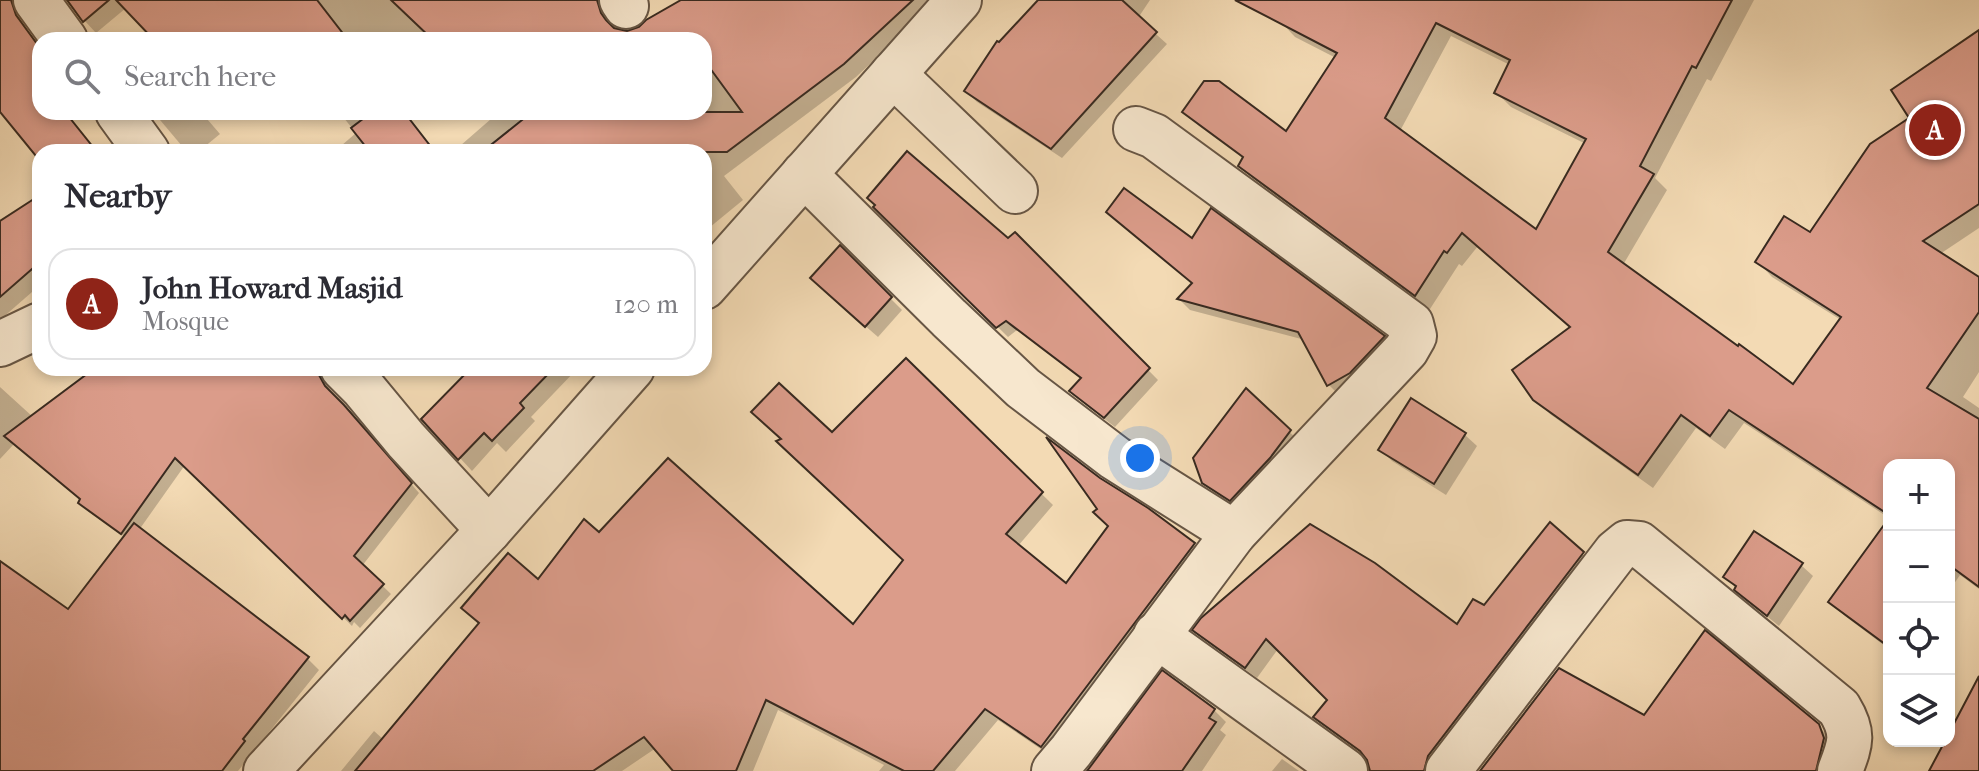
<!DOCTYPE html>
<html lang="en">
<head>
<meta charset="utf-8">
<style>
  :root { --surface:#fff; --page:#f2f2f3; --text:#2b2b33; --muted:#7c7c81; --line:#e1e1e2; --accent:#8f2418 }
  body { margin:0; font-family:"IM FELL French Canon",serif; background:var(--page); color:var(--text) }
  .controls { position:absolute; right:24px; bottom:24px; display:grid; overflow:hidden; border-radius:16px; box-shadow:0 4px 12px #0003 }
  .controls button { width:72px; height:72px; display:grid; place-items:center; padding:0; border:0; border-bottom:2px solid var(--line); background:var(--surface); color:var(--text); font:40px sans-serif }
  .you { position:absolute; left:1140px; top:458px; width:28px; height:28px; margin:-20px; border:6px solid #fff; border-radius:50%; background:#1a73e8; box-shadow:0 0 0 12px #1a73e833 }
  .badge { display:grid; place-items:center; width:52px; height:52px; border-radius:50%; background:var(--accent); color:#fff; font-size:26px; font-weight:700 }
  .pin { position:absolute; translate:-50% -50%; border:4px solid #fff; box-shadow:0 2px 8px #0006 }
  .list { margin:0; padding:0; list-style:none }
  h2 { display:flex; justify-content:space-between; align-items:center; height:104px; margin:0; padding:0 32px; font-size:34px }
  h2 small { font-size:26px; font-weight:400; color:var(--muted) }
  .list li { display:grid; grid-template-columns:52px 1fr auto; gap:24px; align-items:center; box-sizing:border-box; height:112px; margin:0 16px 16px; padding:0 16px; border:2px solid var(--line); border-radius:24px }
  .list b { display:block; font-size:30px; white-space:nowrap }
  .list p { margin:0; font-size:26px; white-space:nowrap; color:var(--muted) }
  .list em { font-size:26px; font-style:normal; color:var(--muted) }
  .icon { flex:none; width:44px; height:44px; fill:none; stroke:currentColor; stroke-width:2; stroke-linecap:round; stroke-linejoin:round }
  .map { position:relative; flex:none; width:1979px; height:771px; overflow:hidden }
  .search { position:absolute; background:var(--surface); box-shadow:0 4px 12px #0003; left:32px; top:32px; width:680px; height:88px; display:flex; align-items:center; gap:20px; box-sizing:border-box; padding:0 28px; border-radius:24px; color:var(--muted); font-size:30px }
  .panel { position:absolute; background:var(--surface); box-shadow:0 4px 12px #0003; left:32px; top:144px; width:680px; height:232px; border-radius:24px }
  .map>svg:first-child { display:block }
  .shadow { fill:#0003; fill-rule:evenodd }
  .building { fill:#db9c8a; stroke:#382a20; stroke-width:2; fill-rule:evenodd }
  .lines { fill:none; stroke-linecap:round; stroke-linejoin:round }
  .minor-casing { stroke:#675645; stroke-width:48 }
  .minor { stroke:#f7e7ce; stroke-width:44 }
</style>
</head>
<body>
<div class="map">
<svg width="1979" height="771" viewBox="0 0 1979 771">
  <rect width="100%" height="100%" fill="#f3dab4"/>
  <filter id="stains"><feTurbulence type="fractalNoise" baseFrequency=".0025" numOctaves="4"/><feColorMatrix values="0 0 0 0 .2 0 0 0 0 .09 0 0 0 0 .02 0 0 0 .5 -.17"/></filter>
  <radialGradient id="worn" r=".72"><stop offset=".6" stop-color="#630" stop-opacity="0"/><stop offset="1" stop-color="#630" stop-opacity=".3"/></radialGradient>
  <g class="shadow">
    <path d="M0,0H28L23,17L27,29L40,46V112H65L97,152H40V158L0,85Z"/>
    <path d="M69,0H608L609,16L615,31L629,33L640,29L685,0H938L856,77L724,176L743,200L704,232V152H453L499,112H704V40H157L126,8L96,33L84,20Z"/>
    <path d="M1040,0H1150L1138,18L1167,44L1062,158L977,102L966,91L999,45Z"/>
    <path d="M1293,0H1754L1711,81L1707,79L1655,178L1667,190L1623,265L1793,387L1841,320L1772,277L1758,262L1811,235L1912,119L1979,33V228L1940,254L1979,280V372L1963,397L1979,408V589L1960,575L1949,591V465H1889V518L1744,423L1725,449L1696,428L1653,488L1550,414L1535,399L1572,328L1478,246L1462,266L1459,264L1430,309L1255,180L1240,166L1244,159L1199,126L1185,111L1286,133L1336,58L1295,37L1281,22ZM1451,36L1510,65L1496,92L1511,107L1586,144L1537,232L1400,131Z"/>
    <path d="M156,112H201L220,134L198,152H187L155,114Z"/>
    <path d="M339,112H404L435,152H334L356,133Z"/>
    <path d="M40,197V285L0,320V223Z"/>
    <path d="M876,207L1009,241L1015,235L1158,380L1115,427L1081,401L1071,391L1082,379L1017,330L1008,337Z"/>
    <path d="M1193,240L1384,337L1394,348L1339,395L1328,384L1305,340L1190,310L1179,299L1193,284Z"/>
    <path d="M840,248L902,310L878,337L824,290Z"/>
    <path d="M906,361L1053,505L1018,546L1066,585L1110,526L1100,509L1099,480L1147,510L1194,545L1206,557L1054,758L998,720L955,771H879L884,765L778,710L753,771H676L656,748L622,771H341L374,731L384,740L539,582L600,535L853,627L905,560L832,435Z"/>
    <path d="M99,368H329L327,372V384L333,396L353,416L419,493L362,566L391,594L360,628L354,622L352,626L185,465L139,530L308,659L319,670L238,771H0V564L69,612L125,537L89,512L80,503L82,500L14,444L0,459V387L33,417Z"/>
    <path d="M465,368H578L531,417L535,421L506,452L497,443L472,471L424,419L469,373Z"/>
    <path d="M1247,391L1301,443L1243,511L1216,495L1204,482Z"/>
    <path d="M1412,400L1465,435L1477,446L1446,495L1392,461L1381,450Z"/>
    <path d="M1889,521V649L1845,616L1830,602Z"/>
    <path d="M1550,525L1594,565L1438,771H1372L1368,758L1327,728L1316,717L1330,700L1278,649L1257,678L1206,641L1195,630L1457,626L1484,608Z"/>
    <path d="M1801,565L1813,576L1779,626L1748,601L1725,577Z"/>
    <path d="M1214,710L1226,722L1220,730L1226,735L1202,771H1089Z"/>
    <path d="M1644,718L1818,726L1830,738L1828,771H1482Z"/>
    <path d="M1282,759L1299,771H1272Z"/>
  </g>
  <g class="building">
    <path d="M0,0H11L16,15L40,48V112H65L97,152H40V161L0,112Z"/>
    <path d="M67,0H109L83,22Z"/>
    <path d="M116,0H317L348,40H154Z"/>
    <path d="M391,0H597L601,13L606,20L614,28L627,31L639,27L646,20L681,0H913L844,64L727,152H482L532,112H742L704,60V40H433Z"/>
    <path d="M1038,0H1122L1157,32L1051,149L964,91L997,41L999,42Z"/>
    <path d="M1235,0H1732L1696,68L1692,66L1640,166L1654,174L1608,252L1738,346L1739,344L1793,384L1841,317L1755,262L1784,216L1810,232L1870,144L1909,118L1891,90L1979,30V204L1923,241L1979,277V312L1927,388L1979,419V587L1949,565V465H1889V515L1729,410L1710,436L1681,415L1638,475L1533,400L1512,370L1570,327L1462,233L1447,253L1444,251L1415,296L1238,166L1243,157L1182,112L1204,81H1219L1286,131L1337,53ZM1436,23L1510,60L1494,93L1586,139L1536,229L1385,118Z"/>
    <path d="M372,112H404L435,152H370L351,128Z"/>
    <path d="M907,151L1008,238L1015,232L1150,368L1104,418L1069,391L1081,378L1006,321L996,328L873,207L875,205L867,198Z"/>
    <path d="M1124,188L1192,238L1211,208L1385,336L1350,373L1327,386L1298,332L1177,299L1192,283L1106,212Z"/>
    <path d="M40,195V262L0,297V221Z"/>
    <path d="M840,245L892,297L865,327L810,278Z"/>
    <path d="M906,358L1043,492L1006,534L1066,583L1108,526L1093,512L1097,509L1046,437L1100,478L1148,508L1195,543L1041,747L985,709L933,771H904L766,700L736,771H673L644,737L593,771H355L479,623L461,608L508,553L538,579L584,519L599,532L668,458L853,624L903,560L776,441L781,439L751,412L779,383L832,432Z"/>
    <path d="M95,368H319V375L325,386L344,405L412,483L354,556L384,584L350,621L345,615L342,619L175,458L121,534L78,503L80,499L4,436Z"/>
    <path d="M471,368H554L520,403L524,408L492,441L484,433L458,460L421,419Z"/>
    <path d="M1246,388L1291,430L1270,458L1230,501L1202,483L1193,458Z"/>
    <path d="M1411,398L1466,433L1434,484L1378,450Z"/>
    <path d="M1889,518V647L1828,602Z"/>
    <path d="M1550,522L1584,552L1428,756L1424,771H1370L1367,760L1360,751L1313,717L1327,700L1266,639L1245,668L1192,630L1201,618L1310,524L1375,563L1457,624L1473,599L1484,605Z"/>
    <path d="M134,523L309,657L243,739L245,741L222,771H0V561L68,609Z"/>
    <path d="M1754,531L1803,563L1767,616L1734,590L1736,586L1723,577Z"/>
    <path d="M1705,630L1819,724L1824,738L1816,771H1480L1559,668L1644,715Z"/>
    <path d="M1162,670L1215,709L1209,718L1216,722L1182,771H1087Z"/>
    <path d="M1979,676V771H1929L1945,741H1949V733Z"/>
  </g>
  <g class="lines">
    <g class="minor-casing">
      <g id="minor">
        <path d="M36,0L65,40"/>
        <path d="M622,0L626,6"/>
        <path d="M893,74L1015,191"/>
        <path d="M118,112L147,152"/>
        <path d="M804,174L949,318L1023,388L1115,458L1234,533"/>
        <path d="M704,287L959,0"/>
        <path d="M0,344L40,325"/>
        <path d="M343,368L363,388L406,440L489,530"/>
        <path d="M1156,635L1345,771"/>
        <path d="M266,771L489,530L632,368"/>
        <path d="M1054,771L1071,751L1234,533L1406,350L1414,336L1411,324L1154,136L1136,129"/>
        <path d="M1448,771L1616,552L1627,543L1639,544L1839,708C1855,734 1850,744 1840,771"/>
      </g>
    </g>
    <use href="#minor" class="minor"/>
  </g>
  <rect width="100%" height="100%" filter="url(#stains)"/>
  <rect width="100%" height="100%" fill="url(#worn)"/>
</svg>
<div class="controls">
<button>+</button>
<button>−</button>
<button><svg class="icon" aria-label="locate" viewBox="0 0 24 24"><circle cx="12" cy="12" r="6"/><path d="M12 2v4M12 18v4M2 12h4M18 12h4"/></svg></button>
<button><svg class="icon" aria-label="layers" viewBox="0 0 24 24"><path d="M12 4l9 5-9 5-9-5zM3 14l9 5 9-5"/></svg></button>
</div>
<div class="you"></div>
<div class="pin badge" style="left:1935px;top:130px">A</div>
<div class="search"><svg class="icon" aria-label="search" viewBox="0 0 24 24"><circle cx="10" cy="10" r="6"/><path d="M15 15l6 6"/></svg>Search here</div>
<section class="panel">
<h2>Nearby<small></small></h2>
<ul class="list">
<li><span class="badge">A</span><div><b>John Howard Masjid</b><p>Mosque</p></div><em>120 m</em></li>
</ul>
</section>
</div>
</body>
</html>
